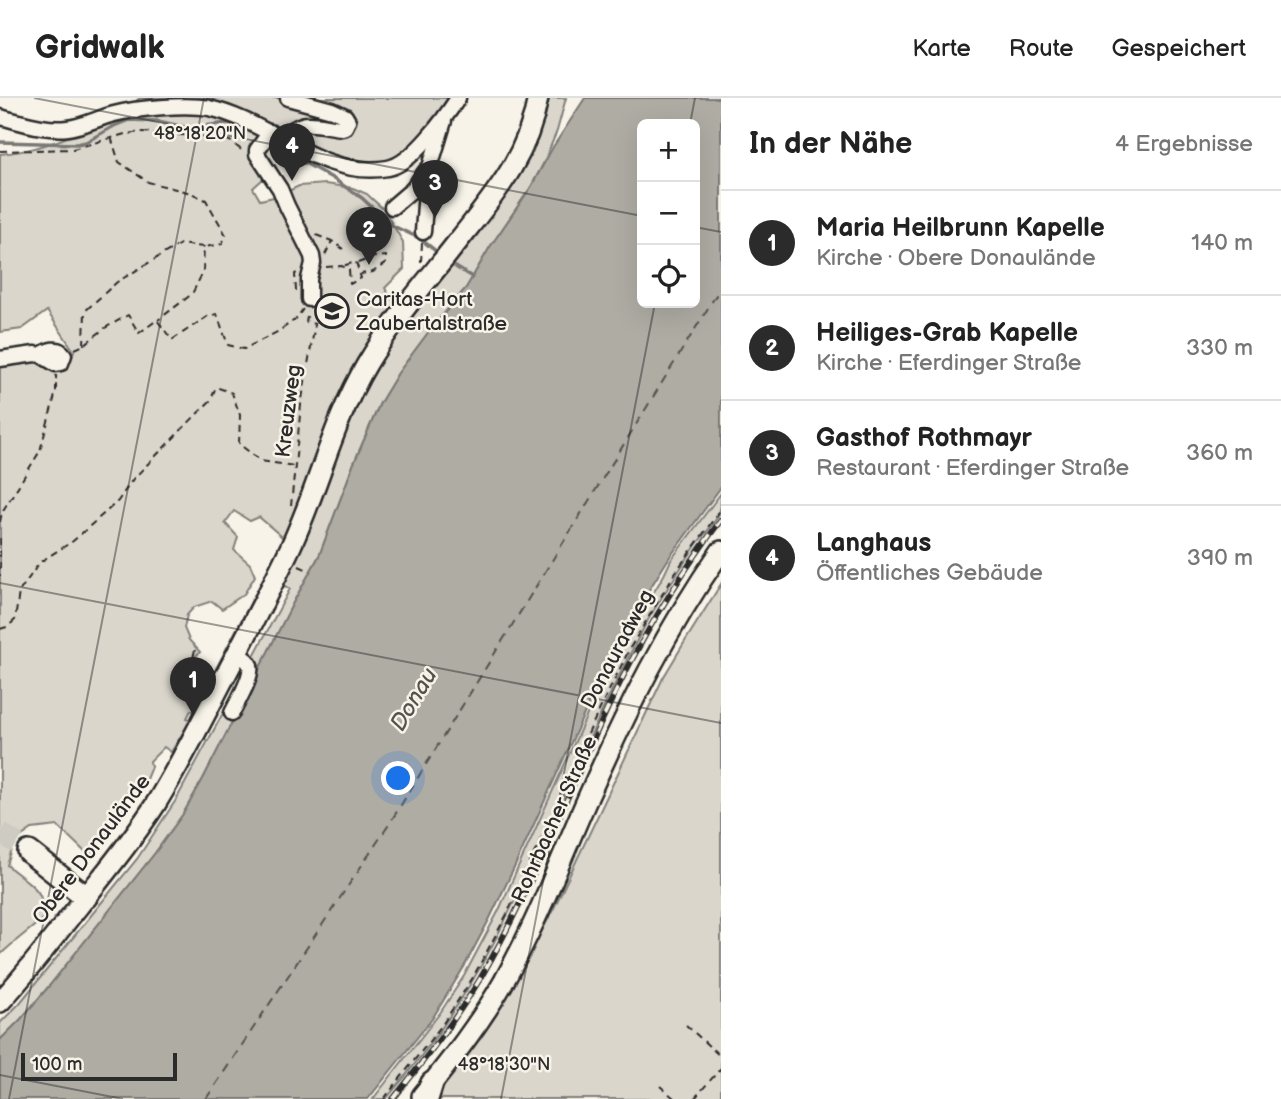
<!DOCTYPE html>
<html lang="de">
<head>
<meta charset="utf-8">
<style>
  :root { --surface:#fff; --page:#f6f6f6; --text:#222; --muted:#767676; --line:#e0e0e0; --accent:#2b2b2b }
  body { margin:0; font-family:"Balsamiq Sans",sans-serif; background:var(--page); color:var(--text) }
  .controls { position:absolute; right:21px; top:21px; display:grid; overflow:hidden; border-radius:10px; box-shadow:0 7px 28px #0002 }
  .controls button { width:63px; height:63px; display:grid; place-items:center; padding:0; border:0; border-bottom:2px solid var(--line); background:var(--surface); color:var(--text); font:35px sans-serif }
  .scale { position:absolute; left:21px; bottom:18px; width:156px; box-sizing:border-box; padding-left:7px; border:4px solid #2b2b2b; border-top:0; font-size:19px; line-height:24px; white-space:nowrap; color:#2b2b2b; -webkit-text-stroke:5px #f7f3e8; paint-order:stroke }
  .you { position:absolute; left:399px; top:681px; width:24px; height:24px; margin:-18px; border:5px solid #fff; border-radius:50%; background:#1a73e8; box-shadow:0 0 0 10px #1a73e833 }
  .badge { display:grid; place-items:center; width:46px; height:46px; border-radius:50%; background:var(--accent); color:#fff; font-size:23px; font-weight:700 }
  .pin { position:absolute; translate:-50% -58px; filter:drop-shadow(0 2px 4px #0008) }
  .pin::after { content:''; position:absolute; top:37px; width:24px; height:21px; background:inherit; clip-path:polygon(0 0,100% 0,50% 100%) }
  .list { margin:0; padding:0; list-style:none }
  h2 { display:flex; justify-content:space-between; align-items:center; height:91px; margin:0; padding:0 28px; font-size:30px }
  h2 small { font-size:23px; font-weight:400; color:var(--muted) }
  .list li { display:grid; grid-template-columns:46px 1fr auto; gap:21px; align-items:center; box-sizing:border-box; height:105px; padding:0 28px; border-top:2px solid var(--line) }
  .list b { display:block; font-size:26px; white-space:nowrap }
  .list p { margin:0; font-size:23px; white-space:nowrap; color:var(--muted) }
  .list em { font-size:23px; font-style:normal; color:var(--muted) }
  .icon { flex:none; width:38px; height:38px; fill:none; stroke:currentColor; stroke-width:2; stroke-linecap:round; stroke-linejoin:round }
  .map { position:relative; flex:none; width:721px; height:1001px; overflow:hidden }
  header { display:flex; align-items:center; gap:42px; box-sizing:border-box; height:98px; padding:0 35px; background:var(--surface); border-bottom:2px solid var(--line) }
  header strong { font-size:33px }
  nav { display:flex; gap:38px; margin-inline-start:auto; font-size:24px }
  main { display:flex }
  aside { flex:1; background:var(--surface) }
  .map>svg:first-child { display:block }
  .green { fill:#dad6cc; stroke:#82807c; stroke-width:2 }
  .water { fill:#afaca4; stroke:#7a7874; stroke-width:2; fill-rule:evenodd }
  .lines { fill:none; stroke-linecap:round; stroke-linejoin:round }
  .stream { stroke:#7a7874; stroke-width:3.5 }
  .ferry { stroke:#53524f; stroke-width:2; stroke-dasharray:9 7; stroke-linecap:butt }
  .highway-tunnel { stroke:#cecbc2; stroke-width:21; stroke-dasharray:21 10; stroke-linecap:butt }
  .minor-casing { stroke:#2b2b2b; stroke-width:19 }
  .major-casing { stroke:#2b2b2b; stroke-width:24 }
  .highway-casing { stroke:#2b2b2b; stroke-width:26 }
  .path { stroke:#2b2b2b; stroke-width:2; stroke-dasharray:7 5; stroke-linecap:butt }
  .minor { stroke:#f7f3e8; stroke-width:14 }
  .major { stroke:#f7f3e8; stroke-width:19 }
  .highway { stroke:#f7f3e8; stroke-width:21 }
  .rail-casing { stroke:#2b2b2b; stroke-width:6 }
  .rail { stroke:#f7f3e8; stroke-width:3.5; stroke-dasharray:10; stroke-linecap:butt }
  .ticks { fill:none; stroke:#2b2b2b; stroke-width:2; stroke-opacity:0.45 }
  .labels { text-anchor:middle; stroke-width:5; stroke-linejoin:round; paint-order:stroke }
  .poi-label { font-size:21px; fill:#2b2b2b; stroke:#f7f3e8; text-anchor:start }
  .street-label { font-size:21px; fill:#2b2b2b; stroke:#f7f3e8 }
  .water-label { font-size:23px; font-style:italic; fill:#53524f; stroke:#f7f3e8 }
  .ticks-label { font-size:18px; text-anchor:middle; fill:#2b2b2b; stroke:#f7f3e8; stroke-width:5; stroke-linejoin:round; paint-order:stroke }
</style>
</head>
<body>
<header>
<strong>Gridwalk</strong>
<nav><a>Karte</a><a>Route</a><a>Gespeichert</a></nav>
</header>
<main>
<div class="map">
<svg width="721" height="1001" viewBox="0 0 721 1001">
  <rect width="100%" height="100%" fill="#f7f3e8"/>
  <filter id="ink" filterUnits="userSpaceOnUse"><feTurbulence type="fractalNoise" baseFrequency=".0143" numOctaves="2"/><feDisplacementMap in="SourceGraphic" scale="14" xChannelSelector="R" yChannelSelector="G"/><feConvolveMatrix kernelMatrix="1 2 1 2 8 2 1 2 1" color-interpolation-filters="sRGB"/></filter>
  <g filter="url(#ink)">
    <g class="green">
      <path d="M140,0H453C442,15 430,28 418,41C413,46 408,53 403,57C365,82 307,47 271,31L254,46L251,60L264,80L253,90L260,102L278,98L299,88L325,86L353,90L367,96L384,112L403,144L404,171L385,190L395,208L288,444L259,419L250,423L234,413L225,425L238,439L234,452L250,466L255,478L244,496L222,511L212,503L194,509L187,517L184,530L189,542L200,554C189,565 188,564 184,581L200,587L210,582L254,498L257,506L198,615L191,612L187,620L191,622L171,654L164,649L150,663L151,669L140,696L129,688L124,710L95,755H86L58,728L32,731L15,743L7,767C15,775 37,788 40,798C41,799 41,801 41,803C43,810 46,811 45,819C30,832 14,843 0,857V266L36,262L55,274L65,272L74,253L47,213L22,231L0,234V56C30,54 58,43 86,32C102,27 117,20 134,19L132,6Z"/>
      <path d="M545,0H566L557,33L544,64L531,89L490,149L466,190L430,232L398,275L380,305L354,365L319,458L294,503L203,681L183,716L155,755L50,887L21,921L0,942V925L19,906L137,761L176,702L290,491L281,486L355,303L388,245L480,132L512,83Z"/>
      <path d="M721,395C721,402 721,410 719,416C714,427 704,436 697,446C680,471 663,496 648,522C590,628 548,742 492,848C463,903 427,954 386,1001H373L440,915L464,878L499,812L599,590L620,550L664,477L671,462Z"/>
      <path d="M721,486V1001H430L524,866L554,810L663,580L684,545Z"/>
    </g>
    <path class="water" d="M585,0H721V389L669,460L635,514L604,572L515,768L490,820L464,869L432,921L368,1001H0V942L21,921L50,887L155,755L183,716L203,681L294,503L319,458L354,365L380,305L398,275L430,232L466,190L490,149L531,89L553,49ZM642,26H695V205H642Z"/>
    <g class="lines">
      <g class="stream">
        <path d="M0,44L77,46L86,44L114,28L129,22L158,23L189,30L227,25L242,29"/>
        <path d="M267,44L332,80L362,100L391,127L419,140L441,157"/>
        <path d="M449,165L472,179"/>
      </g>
      <path class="ferry" d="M206,1001L388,728L721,189"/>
      <path class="highway-tunnel" d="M0,734L29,754"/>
      <g class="minor-casing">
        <g id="minor">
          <path d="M0,19C21,24 46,33 68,30C84,28 98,20 114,16C136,10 186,6 209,10C270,23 322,82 388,70C412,66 445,20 458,0"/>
          <path d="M270,34L257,52V56L280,91L287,108L312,158L313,165L309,181V201"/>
          <path d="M284,41C301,17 318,28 342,30L345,29L348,23L345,18L332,12L288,0"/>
          <path d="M392,109L413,91L426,73"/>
          <path d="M423,134L427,79L444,23"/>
          <path d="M0,261L35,256L41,257L56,266L61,265L64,257C58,248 48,252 41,257"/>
          <path d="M232,615C237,604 253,579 250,567C248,562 241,558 237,556"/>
        </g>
      </g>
      <g class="major-casing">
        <g id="major">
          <path d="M0,904C28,874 52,841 78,809C104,776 132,743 155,707C179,668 200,627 221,586C245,540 269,495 291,448C319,388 333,323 367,266C393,222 427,183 459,142C495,96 527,60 538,0"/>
          <path d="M422,998C451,962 480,925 503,885C537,825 561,760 589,697C628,610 666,532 721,453"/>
        </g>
      </g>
      <g class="highway-casing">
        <g id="highway">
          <path d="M29,754L86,799"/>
          <path d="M427,1001L432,985"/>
        </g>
      </g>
      <g class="path">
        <path d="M111,39L119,64L148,84L191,95L206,102L226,137L222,146L205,149"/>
        <path d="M0,53L73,51L125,36L141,34L220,40L230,43L244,54"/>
        <path d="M316,137L332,143L343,151"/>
        <path d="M325,157L332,143"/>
        <path d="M421,164L422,145"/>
        <path d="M358,165L374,159L386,158V165L373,174L361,176"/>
        <path d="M326,169L342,168L349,172L350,186L361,180L356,164L342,168"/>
        <path d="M296,193L295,176L297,175"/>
        <path d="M84,247L85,213L117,184L180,146L204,149L203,174L192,196L158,222"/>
        <path d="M75,251L84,247L105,230L128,217L139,235L157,222L172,242L208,218L217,216L228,247L244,251L279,233L296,221L303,211"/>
        <path d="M291,408L301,307L315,226L306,224L308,213"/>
        <path d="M0,424L2,414L40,353L56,294V277"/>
        <path d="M0,440V478"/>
        <path d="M299,468L308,472"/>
        <path d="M0,531L7,529L15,522L19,494L40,464L73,443L118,403L133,381L210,303L216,289L232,295L240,317L239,346L261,363L295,368"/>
        <path d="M195,552C191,568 187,582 197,597"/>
        <path d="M686,927L721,959"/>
        <path d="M660,988L675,1001"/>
        <path d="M384,1001L442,927L472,881L506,818L593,625L630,550L675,475L721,411"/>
        <path d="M694,1001L721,970"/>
      </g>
      <use href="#minor" class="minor"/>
      <use href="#major" class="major"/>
      <use href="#highway" class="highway"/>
      <g class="rail-casing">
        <path id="rail" d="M393,1001C424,963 454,924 480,881C536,785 573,678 623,579C651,524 684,471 721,422"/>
      </g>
      <use href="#rail" class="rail"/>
    </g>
  </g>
  <path class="ticks" d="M34,0L642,118M690,26L695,0M695,129L721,134M0,485L721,625M0,977L123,1001M9,1001L204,0M501,1001L655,205"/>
  <defs>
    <g id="school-ring" transform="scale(1.75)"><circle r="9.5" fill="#f7f3e8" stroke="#2b2b2b" stroke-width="1.5"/><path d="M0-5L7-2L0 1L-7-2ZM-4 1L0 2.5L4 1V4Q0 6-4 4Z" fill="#2b2b2b"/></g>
  </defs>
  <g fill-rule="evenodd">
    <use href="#school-ring" x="332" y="213"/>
  </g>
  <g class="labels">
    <g class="poi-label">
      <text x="356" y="208">Caritas-Hort<tspan x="356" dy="24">Zaubertalstraße</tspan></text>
    </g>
    <g class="street-label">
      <text transform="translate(288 313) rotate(-83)" y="7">Kreuzweg</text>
      <text transform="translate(617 551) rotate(-62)" y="7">Donauradweg</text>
      <text transform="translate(554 721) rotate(-66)" y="7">Rohrbacher Straße</text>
      <text transform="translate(91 751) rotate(-53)" y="7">Obere Donaulände</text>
    </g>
    <g class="water-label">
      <text transform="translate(413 601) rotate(-59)" y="8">Donau</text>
    </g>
  </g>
  <g class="ticks-label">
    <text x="200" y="41">48°18'20"N</text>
    <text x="504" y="972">48°18'30"N</text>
  </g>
</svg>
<div class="controls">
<button>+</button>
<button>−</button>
<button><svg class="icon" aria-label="locate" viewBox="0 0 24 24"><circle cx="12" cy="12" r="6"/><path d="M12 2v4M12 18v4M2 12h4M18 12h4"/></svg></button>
</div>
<div class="scale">100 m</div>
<div class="you"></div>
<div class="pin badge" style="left:193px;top:617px">1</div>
<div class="pin badge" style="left:369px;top:167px">2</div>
<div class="pin badge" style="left:435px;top:120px">3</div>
<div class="pin badge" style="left:292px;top:83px">4</div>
</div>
<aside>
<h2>In der Nähe<small>4 Ergebnisse</small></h2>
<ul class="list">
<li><span class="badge">1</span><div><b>Maria Heilbrunn Kapelle</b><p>Kirche · Obere Donaulände</p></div><em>140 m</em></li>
<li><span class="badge">2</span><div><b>Heiliges-Grab Kapelle</b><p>Kirche · Eferdinger Straße</p></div><em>330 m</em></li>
<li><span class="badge">3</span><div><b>Gasthof Rothmayr</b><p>Restaurant · Eferdinger Straße</p></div><em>360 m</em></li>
<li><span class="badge">4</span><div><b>Langhaus</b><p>Öffentliches Gebäude</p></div><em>390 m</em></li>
</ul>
</aside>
</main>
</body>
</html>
